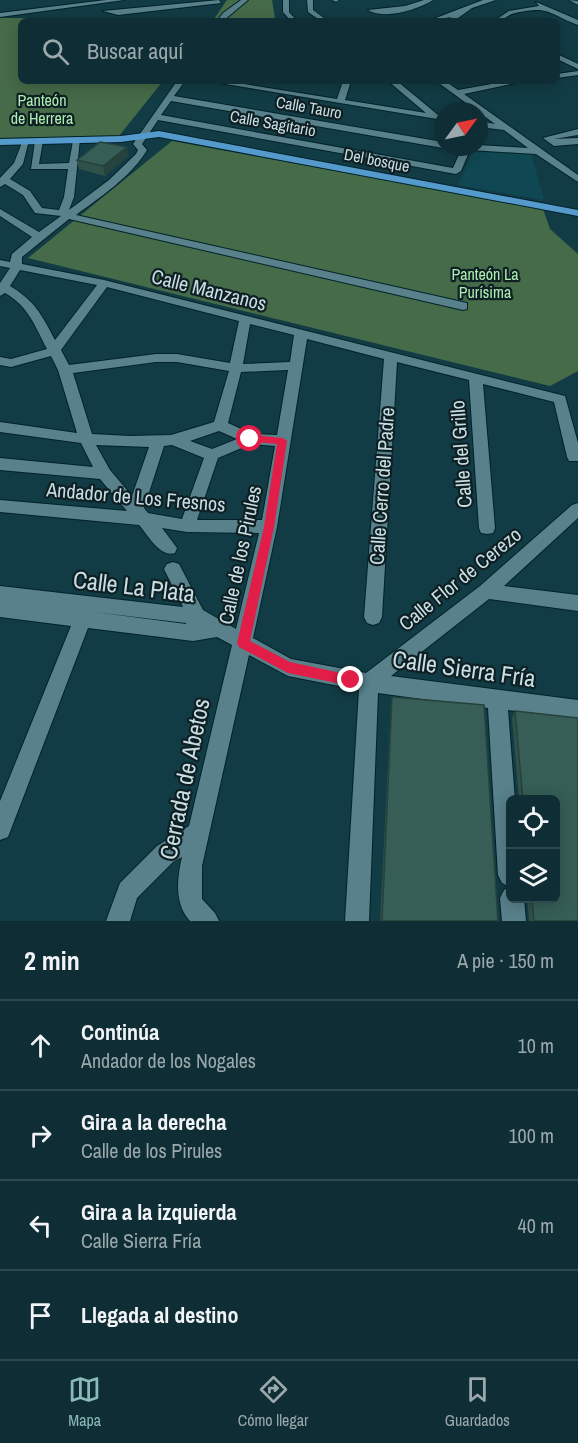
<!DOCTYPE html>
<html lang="es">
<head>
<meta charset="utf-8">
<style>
  :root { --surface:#0e2d34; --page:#17353c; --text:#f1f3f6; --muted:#9ba8ac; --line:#2e494f; --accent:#8bbbb9 }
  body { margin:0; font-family:"Archivo Narrow",sans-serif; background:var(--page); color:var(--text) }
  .controls { position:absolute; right:18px; bottom:18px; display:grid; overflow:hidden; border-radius:9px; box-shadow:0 3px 15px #0003 }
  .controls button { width:54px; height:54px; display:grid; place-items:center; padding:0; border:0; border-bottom:2px solid var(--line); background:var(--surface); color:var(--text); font:30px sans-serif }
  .compass { position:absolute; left:434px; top:102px; width:54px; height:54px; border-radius:50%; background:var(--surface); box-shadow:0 3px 15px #0003; rotate:57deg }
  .stop { position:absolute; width:18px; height:18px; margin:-14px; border:4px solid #e11d48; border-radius:50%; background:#fff }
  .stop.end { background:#e11d48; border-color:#fff; box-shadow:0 2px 6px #0008 }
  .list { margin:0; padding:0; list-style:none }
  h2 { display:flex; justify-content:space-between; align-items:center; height:78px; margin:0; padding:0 24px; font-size:26px }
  h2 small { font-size:20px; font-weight:400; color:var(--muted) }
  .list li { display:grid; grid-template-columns:39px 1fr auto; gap:18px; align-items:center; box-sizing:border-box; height:90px; padding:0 24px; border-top:2px solid var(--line) }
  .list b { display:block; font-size:22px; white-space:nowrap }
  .list p { margin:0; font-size:20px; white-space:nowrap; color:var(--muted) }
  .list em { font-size:20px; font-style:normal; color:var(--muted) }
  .icon { flex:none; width:33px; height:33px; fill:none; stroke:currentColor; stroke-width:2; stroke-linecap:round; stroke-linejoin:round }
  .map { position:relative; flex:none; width:578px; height:921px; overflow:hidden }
  .search { position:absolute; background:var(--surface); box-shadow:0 3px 15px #0003; left:18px; right:18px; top:18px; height:66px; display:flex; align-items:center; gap:15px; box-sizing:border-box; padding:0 21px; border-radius:9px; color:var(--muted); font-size:22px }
  .sheet { height:438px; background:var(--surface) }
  nav { display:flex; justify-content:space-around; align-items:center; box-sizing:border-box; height:84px; border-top:2px solid var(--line); background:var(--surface); font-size:16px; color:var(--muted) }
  nav a { display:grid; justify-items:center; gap:3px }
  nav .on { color:var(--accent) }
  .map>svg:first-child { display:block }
  .built { fill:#0f4752 }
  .green { fill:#466b49 }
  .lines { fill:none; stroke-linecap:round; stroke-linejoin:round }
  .minor-casing { stroke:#022228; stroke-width:2 }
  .major-casing { stroke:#022228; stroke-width:2 }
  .minor { fill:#58818b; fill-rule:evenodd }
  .major { fill:#549acd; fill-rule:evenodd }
  .wall { fill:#2e514a }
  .shaded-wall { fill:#26423c }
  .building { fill:#365e56; stroke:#26423c; stroke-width:1.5 }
  .route { fill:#e11d48 }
  .labels { text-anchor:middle; stroke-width:4.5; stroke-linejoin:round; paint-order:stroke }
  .far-park-label { font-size:16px; fill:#adedb1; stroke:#0f2024 }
  .far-street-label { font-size:16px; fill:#c9dee3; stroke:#0f2024 }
  .street-label { font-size:20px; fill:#c9dee3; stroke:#0f2024 }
  .near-street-label { font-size:24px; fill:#c9dee3; stroke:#0f2024 }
</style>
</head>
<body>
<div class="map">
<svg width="578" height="921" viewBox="0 0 578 921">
  <rect width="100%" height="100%" fill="#123c45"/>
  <path class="built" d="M473,151L531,153L544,200L458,185Z"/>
  <g class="green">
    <path d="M227,0H272L275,19L278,21H21V81H163L119,136L0,138V18L214,19Z"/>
    <path d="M172,141L543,209L550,229L578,254V371L550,386L28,258Z"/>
  </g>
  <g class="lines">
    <g class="minor-casing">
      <g id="minor">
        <path d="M106,0H124L0,17V13Z"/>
        <path d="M219,0L221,3L118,15L103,11Z"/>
        <path d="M241,0H248L223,21H217L223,13Z"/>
        <path d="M283,0H289V12L297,21H291L283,12Z"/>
        <path d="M307,0H313V10L328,21H321L308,12Z"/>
        <path d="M332,0H339L336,2Z"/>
        <path d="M424,0H433C417,10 385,20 368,10L405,6Z"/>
        <path d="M483,0H496L472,8L454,21H447L451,17L428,21Z"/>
        <path d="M569,0L578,1V5Z"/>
        <path d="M536,2L578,20V25C549,14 549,5 515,13C507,15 503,21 494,21L509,11L539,6Z"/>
        <path d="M557,54L578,64V69L557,59Z"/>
        <path d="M578,71V75L557,78V74Z"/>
        <path d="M177,81H185L174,96L443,142V147H446L443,148L171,101L161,115L453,168L461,150L452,147L479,145L528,148L504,130L479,127V121L495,124L436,81H445L458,90L509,81H525L464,94L578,175V182L536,154L470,150L461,171L456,174L158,120L142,144L147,150C131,177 100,197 76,215L467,303V309L463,310L69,219L22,257V264L104,280L565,396L578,443V461H569L567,457L554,402L483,384L495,528L493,533L487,534L481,533L479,528L469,380L397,362L382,617L379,623L373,625L367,623L364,617L384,359L307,339L277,527L253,638L291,659L366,673L480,586L572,505L578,503V518L504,586L578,595V611L489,599L391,676L578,700V720L508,710L515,800H510V887L502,883L498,875L488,708L378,693L369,921H345L359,690L288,676L249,655L202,866V899L215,913L219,921H190C174,904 177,878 182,857L173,862L137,898L130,921H106L120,883L157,846L189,826L232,645L217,637L193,641L88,628L8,837L0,840V801L71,626L0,617V586L183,607L164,569L167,564L173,562L179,564L203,610L236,629L259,533L187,532L162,528L177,548L175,553C160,558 148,535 139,525L0,512V500L127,511L100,479L0,470V458L93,467L81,443L0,432V422L77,433L58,370L51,356L11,367L0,365V357L11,359L47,349C35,326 28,306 5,293L0,296V283L10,268L0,266V260L10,262L12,254L32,237L0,216V209L39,232L61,216L35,213L23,195L5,184L0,187V178L14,163L23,140H29L23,164L10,179L30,191L42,208L59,210L64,197L68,169H31L35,141L39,138L43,141L39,164L69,163L73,141L80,139L74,197L69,210L109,180L136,154L138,150L133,144ZM20,270L97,285L55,340C42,315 35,301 10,286ZM107,287L239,321L230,363L177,354H156L69,365L61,350ZM250,324L294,335L290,362L243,364ZM156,362H177L229,371L214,422L171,435L130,436L92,434L73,373ZM288,370L277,435L252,434L228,423L241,372ZM219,431L237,439L212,449L190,441ZM251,444L275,446L262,520H197L218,458ZM96,445L149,447L132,496L110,470ZM172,445L204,458L182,519L148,513L144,508L164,446ZM94,612L186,623V624Z"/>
        <path d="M207,81H225L337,99L343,81H351L345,100L426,113L388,81H397L438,115L443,116V120Z"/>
        <path d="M578,129V135L554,139L578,138V144L554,146L543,138Z"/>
        <path d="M510,887V898H524L526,921H502L500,898L504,890Z"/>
      </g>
    </g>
    <g class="major-casing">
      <path id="major" d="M159,131L578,210V216L159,137L121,142L0,145V139L121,136Z"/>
    </g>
    <use href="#minor" class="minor"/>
    <use href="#major" class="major"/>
  </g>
  <g class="wall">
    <path d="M128,156L105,176L79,169L77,160Z"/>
    <path d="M392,697L498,921H380L391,703Z"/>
    <path d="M515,711L578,718V921H529L527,898H555V800H519L512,718Z"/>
  </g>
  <path class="shaded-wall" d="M127,147L128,156L105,176L103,166Z"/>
  <g class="building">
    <path d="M100,142L127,147L103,166L77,160Z"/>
    <path d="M392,697L484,705L498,921H382Z"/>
    <path d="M515,711L578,718V921H534L532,898H555V800H523Z"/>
  </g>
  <path class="route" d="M250,435L283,438L287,441L274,527L250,641L290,662L355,676L357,680L355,684L351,686L288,673L239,647L237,643L264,527L277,444L246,441V436Z"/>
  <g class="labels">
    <g class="far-park-label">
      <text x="42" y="106">Panteón<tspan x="42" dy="18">de Herrera</tspan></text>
      <text x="485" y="280">Panteón La<tspan x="485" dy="18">Purísima</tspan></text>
    </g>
    <g class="far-street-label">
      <text transform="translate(309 107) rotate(10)" y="6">Calle Tauro</text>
      <text transform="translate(273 123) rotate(10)" y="6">Calle Sagitario</text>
      <text transform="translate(377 160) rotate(11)" y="6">Del bosque</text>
    </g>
    <g class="street-label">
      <text transform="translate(209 290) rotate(14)" y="7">Calle Manzanos</text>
      <text transform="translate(461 454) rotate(-94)" y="7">Calle del Grillo</text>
      <text transform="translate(382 486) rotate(-86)" y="7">Calle Cerro del Padre</text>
      <text transform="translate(136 497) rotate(5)" y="7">Andador de Los Fresnos</text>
      <text transform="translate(240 555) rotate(-78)" y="7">Calle de los Pirules</text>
      <text transform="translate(460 579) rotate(-39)" y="7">Calle Flor de Cerezo</text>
    </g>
    <g class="near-street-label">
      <text transform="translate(134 587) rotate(7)" y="8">Calle La Plata</text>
      <text transform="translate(464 669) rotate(8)" y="8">Calle Sierra Fría</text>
      <text transform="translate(185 779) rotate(-78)" y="8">Cerrada de Abetos</text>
    </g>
  </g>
</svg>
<div class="controls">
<button><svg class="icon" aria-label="locate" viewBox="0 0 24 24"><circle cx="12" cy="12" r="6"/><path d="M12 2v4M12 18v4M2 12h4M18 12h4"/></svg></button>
<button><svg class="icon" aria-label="layers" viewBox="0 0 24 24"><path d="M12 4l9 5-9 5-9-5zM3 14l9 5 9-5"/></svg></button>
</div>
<svg class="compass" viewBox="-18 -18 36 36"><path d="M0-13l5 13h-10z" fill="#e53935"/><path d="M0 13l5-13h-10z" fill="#9ba8ac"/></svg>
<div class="stop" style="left:250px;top:439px"></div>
<div class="stop end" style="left:351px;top:680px"></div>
<div class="search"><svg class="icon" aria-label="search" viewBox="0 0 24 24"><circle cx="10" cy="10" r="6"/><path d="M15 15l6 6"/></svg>Buscar aquí</div>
</div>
<section class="sheet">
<h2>2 min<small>A pie · 150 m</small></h2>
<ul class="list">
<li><svg class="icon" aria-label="ahead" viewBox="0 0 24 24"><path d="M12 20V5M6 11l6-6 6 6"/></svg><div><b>Continúa</b><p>Andador de los Nogales</p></div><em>10 m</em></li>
<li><svg class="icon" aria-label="right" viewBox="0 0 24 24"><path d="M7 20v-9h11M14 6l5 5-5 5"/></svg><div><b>Gira a la derecha</b><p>Calle de los Pirules</p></div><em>100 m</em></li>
<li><svg class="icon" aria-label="left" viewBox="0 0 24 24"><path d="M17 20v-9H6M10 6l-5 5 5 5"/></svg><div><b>Gira a la izquierda</b><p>Calle Sierra Fría</p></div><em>40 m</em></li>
<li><svg class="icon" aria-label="arrive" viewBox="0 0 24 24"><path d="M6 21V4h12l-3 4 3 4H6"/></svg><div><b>Llegada al destino</b></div></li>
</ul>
</section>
<nav>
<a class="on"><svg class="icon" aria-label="map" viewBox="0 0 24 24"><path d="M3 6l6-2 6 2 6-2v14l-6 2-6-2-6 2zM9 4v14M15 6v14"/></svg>Mapa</a>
<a><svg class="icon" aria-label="directions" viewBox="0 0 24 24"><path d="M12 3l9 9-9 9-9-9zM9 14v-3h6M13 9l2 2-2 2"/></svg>Cómo llegar</a>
<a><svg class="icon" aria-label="saved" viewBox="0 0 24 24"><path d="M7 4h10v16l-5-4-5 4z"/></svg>Guardados</a>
</nav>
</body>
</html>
